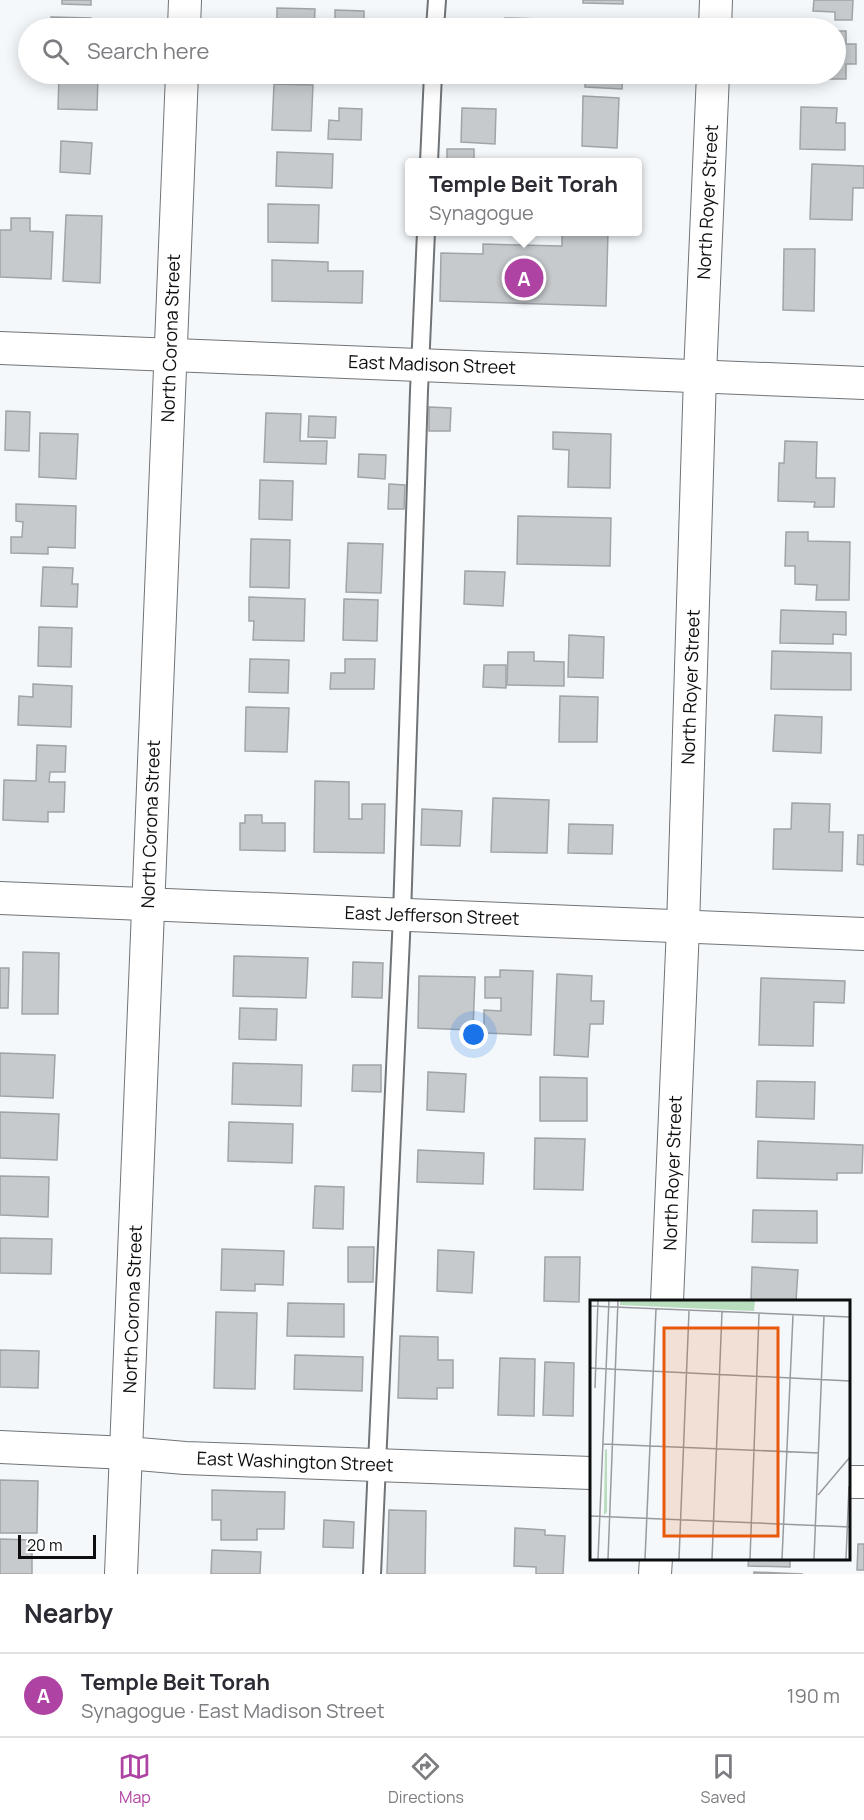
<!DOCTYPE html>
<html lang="en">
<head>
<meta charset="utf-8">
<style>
  :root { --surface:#fff; --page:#f2f2f3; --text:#2b2b33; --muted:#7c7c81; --line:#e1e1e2; --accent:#af43a3 }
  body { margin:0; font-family:Manrope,sans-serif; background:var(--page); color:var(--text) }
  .scale { position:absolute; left:18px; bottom:15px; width:78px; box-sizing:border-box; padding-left:6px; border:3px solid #0d0e0f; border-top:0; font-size:16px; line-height:21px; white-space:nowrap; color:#0d0e0f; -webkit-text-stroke:4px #fff; paint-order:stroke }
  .you { position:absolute; left:474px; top:1035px; width:21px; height:21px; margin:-15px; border:4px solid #fff; border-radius:50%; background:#1a73e8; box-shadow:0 0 0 9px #1a73e833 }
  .badge { display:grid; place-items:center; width:39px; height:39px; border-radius:50%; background:var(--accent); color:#fff; font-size:20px; font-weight:700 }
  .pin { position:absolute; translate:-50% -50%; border:3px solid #fff; box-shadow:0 2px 6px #0006 }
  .popup { position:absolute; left:405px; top:158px; width:237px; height:78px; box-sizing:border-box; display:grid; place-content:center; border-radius:6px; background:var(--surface); filter:drop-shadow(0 2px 4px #0005); font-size:20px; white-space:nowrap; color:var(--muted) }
  .popup b { font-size:22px; color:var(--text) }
  .popup::after { content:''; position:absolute; left:50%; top:100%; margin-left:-12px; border:12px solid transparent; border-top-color:var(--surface) }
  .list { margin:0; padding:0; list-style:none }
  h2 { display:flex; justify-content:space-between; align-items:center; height:78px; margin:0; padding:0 24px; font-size:26px }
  h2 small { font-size:20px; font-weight:400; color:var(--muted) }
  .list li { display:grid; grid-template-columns:39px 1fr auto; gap:18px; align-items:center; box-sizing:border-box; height:84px; padding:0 24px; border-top:2px solid var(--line) }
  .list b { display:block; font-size:22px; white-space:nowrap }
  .list p { margin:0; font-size:20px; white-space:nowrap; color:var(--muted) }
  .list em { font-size:20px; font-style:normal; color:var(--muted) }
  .icon { flex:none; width:33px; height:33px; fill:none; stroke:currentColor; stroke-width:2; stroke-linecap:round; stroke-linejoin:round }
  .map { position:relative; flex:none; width:864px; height:1574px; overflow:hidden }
  .search { position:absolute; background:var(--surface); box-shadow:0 3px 15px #0003; left:18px; right:18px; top:18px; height:66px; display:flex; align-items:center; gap:15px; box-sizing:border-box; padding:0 21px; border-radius:33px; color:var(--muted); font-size:22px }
  .sheet { height:162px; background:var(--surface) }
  nav { display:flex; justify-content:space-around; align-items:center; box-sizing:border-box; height:84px; border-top:2px solid var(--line); background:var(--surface); font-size:16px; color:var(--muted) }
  nav a { display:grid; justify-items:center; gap:3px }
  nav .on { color:var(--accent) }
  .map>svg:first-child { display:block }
  .building { fill:#c6cacd; stroke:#a0a4a7; stroke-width:1.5 }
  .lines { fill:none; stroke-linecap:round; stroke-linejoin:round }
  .lane-casing { stroke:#717477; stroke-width:20 }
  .street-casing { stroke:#717477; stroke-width:34 }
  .lane { stroke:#fff; stroke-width:16 }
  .street { stroke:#fff; stroke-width:32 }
  .labels { text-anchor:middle; stroke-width:4.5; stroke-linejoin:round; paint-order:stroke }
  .street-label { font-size:18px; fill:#0d0e0f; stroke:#fff }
  .inset-road { fill:none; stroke:#989a9d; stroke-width:1.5 }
  .view { fill:#e8590c; fill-opacity:0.15; stroke:#e8590c; stroke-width:3 }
  .inset-edge { fill:none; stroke:#0d0e0f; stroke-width:3 }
</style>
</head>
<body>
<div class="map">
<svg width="864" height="1574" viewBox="0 0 864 1574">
  <rect width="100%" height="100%" fill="#f4f8fb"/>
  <g class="building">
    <path d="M62,0H91V5L62,4Z"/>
    <path d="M583,0H623V4L583,3Z"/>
    <path d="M814,0H853L852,20H835V12L813,11Z"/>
    <path d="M277,8L315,9L314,28H277Z"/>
    <path d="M335,10L364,11V28H335Z"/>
    <path d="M51,17L91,18V28H51Z"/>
    <path d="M505,18L541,19V28H505Z"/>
    <path d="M588,20L625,22V28H587Z"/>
    <path d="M836,31H846V44H856V64H846V79H808V74H836Z"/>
    <path d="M585,74H623L622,89L585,87Z"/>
    <path d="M59,75L98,76L97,110L58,109Z"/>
    <path d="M274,84L313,85L311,131L272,130Z"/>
    <path d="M583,96L619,98L617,148L582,146Z"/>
    <path d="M801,107L837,108L836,123H845V150L800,149Z"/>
    <path d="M339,108L362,109L361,140L328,139L329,120L339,121Z"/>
    <path d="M462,108L496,109L495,144L461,142Z"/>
    <path d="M61,141L92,143L90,174L60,172Z"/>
    <rect x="447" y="149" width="27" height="13"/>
    <path d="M277,152L333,154L332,188L276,186Z"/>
    <path d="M812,164L864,166V188H853L852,220L810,219Z"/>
    <path d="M268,204L319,205L318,243L268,242Z"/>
    <path d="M66,215L102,216L100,283L63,281Z"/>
    <path d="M11,218H30V231L53,232L51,279L0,277V230H11Z"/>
    <path d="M562,232H608L606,306L440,301L441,253L483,254V244L562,246Z"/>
    <path d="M784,249H815L814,311L783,310Z"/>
    <path d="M272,260L328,262V271H363L362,303L272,301Z"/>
    <path d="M429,407L451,408L450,431H429Z"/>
    <path d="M6,411L30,412L29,451L5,450Z"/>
    <path d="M266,413L301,414L300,441H327L326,464L264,462Z"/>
    <path d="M309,416L336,417L335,438L308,437Z"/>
    <path d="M553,432L611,434L610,488L568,487L569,450L553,449Z"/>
    <path d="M40,433L78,434L76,479L39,477Z"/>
    <path d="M785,441L817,442L816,478H835L834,507H814L815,502L778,501L779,463H784Z"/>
    <path d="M359,454L386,455L385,479L358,477Z"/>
    <path d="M260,480L293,481L292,520L259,519Z"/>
    <path d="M389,484L405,485L404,509H388Z"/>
    <path d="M16,504L76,506L75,548L48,547V554L11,553V537H22L23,522L16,521Z"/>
    <path d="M518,516L611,518L610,566L517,564Z"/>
    <path d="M786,532H808V541L850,542L849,600H816L817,585L795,584V566H785Z"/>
    <path d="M251,539L290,540L289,588L250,587Z"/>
    <path d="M348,543L383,544L381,593L346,592Z"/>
    <path d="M43,567L73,568L72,584H78L77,607L41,606Z"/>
    <path d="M465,571L505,572L503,606L464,604Z"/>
    <path d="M249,597L305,599L304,641L253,640L254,621H249Z"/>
    <path d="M344,599L378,600L377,641L343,640Z"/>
    <path d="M781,610L846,612V635L833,634V644L780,643Z"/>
    <path d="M39,627L72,628L71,667L38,666Z"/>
    <path d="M569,635L604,637L603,678L568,677Z"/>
    <path d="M772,651L851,653V690L771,689Z"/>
    <path d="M508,652H534V661L564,662V686L507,685Z"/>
    <path d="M250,659L289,660L288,693L249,692Z"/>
    <path d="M345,659H375L374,689H330L331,673H345Z"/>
    <path d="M484,665H506V688L483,687Z"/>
    <path d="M33,684L72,686L71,727L18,725L19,696L33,697Z"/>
    <path d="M560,696L598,697L597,742H559Z"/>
    <path d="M246,707L289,708L287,752L245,751Z"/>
    <path d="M775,715L822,717L821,753L773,751Z"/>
    <path d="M37,745L66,746L65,772H50L49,782H65L64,812H48V822L3,820L4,780L36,781Z"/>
    <path d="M315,781L349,782V819H362V804H385L384,853L314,852Z"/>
    <path d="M493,798L549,800L547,853L491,852Z"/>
    <path d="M792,803L830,804L829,832H843L842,871L773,869L774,829H791Z"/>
    <path d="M422,809L462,811L460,846L421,845Z"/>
    <path d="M245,815H262V823H285V851L240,850V823H245Z"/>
    <path d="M569,824L613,825L612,854L568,853Z"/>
    <path d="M858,835H864V865L857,864Z"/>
    <path d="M23,952L59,953L58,1014H22Z"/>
    <path d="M234,956L308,958L306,998L233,996Z"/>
    <path d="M353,962L383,963L382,998L352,997Z"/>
    <path d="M0,968H9L8,1008H0Z"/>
    <path d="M500,970L533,971L531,1035L484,1033V1010L501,1011V998H485V977H500Z"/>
    <path d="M557,974L592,976L591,1001H604L603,1024H590L588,1057L554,1055Z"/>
    <path d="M419,976L475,977L473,1030L418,1028Z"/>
    <path d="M761,978L845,981L844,1003L814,1002L813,1046L759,1045Z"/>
    <path d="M240,1008L277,1009L276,1040L239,1039Z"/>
    <path d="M0,1053L55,1055L53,1098L0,1096Z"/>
    <path d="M233,1063L302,1065L301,1106L232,1104Z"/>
    <path d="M353,1065H381V1092L352,1091Z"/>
    <path d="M428,1072L466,1074L464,1112L427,1110Z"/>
    <path d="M540,1077L587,1078V1121H540Z"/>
    <path d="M757,1081L815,1082L814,1119L756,1117Z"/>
    <path d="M0,1112L59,1114L57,1160L0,1158Z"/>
    <path d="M229,1122L293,1124L292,1163L228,1161Z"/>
    <path d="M535,1138L585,1139L583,1190L534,1189Z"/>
    <path d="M758,1141L863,1145L862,1173H837V1180L757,1178Z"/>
    <path d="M418,1150L484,1153L483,1184L417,1182Z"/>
    <path d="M0,1176L49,1177L48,1217L0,1215Z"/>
    <path d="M315,1186L344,1187L343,1229L313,1228Z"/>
    <path d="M753,1210L817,1211V1243L752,1242Z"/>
    <path d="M0,1238L52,1239L51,1274L0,1273Z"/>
    <path d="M348,1247H374L373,1282H348Z"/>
    <path d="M222,1249L284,1251L283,1285L255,1284V1291L221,1290Z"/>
    <path d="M438,1250L474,1252L472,1293L437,1291Z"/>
    <path d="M545,1257H580L579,1302L544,1301Z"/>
    <path d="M752,1267L798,1270L796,1301L751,1300Z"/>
    <path d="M288,1303L344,1304V1337L287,1336Z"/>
    <path d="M216,1312L257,1313L255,1389L214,1388Z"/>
    <path d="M400,1336L438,1337V1360H453V1388H437V1399L398,1398Z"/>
    <path d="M0,1350L39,1351L38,1388L0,1387Z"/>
    <path d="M295,1355L363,1357L362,1391L294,1389Z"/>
    <path d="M500,1358L535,1359L534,1416L498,1415Z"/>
    <path d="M545,1362L574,1363L573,1416L543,1415Z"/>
    <path d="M0,1480L38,1481L37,1533H0Z"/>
    <path d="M212,1490L285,1492L284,1529H257V1540H221V1520H212Z"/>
    <path d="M389,1510L426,1511L425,1574H387Z"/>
    <path d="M324,1520L354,1522L353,1548L323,1547Z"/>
    <path d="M515,1528L545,1530V1535L565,1536L563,1574H536V1567L514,1566Z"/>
    <path d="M0,1539L32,1540V1574H0Z"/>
    <path d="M858,1544H864V1570H857Z"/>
    <path d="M212,1550L261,1552L260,1574H211Z"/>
    <path d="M749,1558H790V1567L748,1566Z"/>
    <path d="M754,1572L803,1574H754Z"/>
  </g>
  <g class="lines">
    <g class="lane-casing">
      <g id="lane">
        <path d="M435,28L437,0"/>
        <path d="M429,162L433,74"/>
        <path d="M372,1574L402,915L419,391L426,232"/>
      </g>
    </g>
    <g class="street-casing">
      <g id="street">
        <path d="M184,28L185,0"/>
        <path d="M715,28L716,0"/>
        <path d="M0,348L864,383"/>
        <path d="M0,898L864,934"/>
        <path d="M667,1301L683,927L700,375L713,74"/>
        <path d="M0,1447L127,1453L185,1458L591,1473"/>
        <path d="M848,1482H864"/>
        <path d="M121,1574L182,74"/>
        <path d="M655,1574L656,1558"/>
      </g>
    </g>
    <use href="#lane" class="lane"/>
    <use href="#street" class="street"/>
  </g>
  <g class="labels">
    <g class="street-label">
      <text transform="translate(708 202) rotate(-87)" y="6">North Royer Street</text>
      <text transform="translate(171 338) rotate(-88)" y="6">North Corona Street</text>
      <text transform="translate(432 365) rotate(2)" y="6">East Madison Street</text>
      <text transform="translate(691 687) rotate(-88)" y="6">North Royer Street</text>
      <text transform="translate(151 824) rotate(-88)" y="6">North Corona Street</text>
      <text transform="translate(432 916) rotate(2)" y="6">East Jefferson Street</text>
      <text transform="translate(673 1173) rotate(-88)" y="6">North Royer Street</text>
      <text transform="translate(133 1309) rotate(-88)" y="6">North Corona Street</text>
      <text transform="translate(295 1462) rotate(2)" y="6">East Washington Street</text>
    </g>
  </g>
  <g transform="translate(590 1300)">
    <rect width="260" height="260" fill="#f4f8fb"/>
    <path d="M30,0H165L164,11L30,5ZM17,149V212L14,215L15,150Z" fill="#b7ddbc"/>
    <path class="inset-road" d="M0,6L260,17M0,68L260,81M5,88L8,0M13,144L229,153M228,195L260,157M0,216L260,227M8,259L19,0M18,259L28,0M55,259L66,9M89,259L99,11M122,259L132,12M160,259L169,14M192,259L203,15M224,259L234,16M256,259L259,186"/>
    <path class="view" d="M74,28H188V236H74Z"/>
    <rect width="260" height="260" class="inset-edge"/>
  </g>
</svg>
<div class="scale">20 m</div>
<div class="you"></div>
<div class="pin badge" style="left:524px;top:278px">A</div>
<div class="popup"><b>Temple Beit Torah</b>Synagogue</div>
<div class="search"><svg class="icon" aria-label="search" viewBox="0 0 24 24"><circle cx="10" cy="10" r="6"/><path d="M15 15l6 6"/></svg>Search here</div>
</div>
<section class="sheet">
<h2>Nearby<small></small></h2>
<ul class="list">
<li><span class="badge">A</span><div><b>Temple Beit Torah</b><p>Synagogue · East Madison Street</p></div><em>190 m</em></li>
</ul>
</section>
<nav>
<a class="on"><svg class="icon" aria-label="map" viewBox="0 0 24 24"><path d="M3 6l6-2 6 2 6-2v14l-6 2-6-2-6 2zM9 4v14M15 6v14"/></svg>Map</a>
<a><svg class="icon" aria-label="directions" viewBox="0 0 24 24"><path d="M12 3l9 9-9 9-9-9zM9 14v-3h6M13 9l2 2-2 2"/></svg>Directions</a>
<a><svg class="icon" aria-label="saved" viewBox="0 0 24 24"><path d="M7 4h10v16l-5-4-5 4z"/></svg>Saved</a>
</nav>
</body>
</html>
